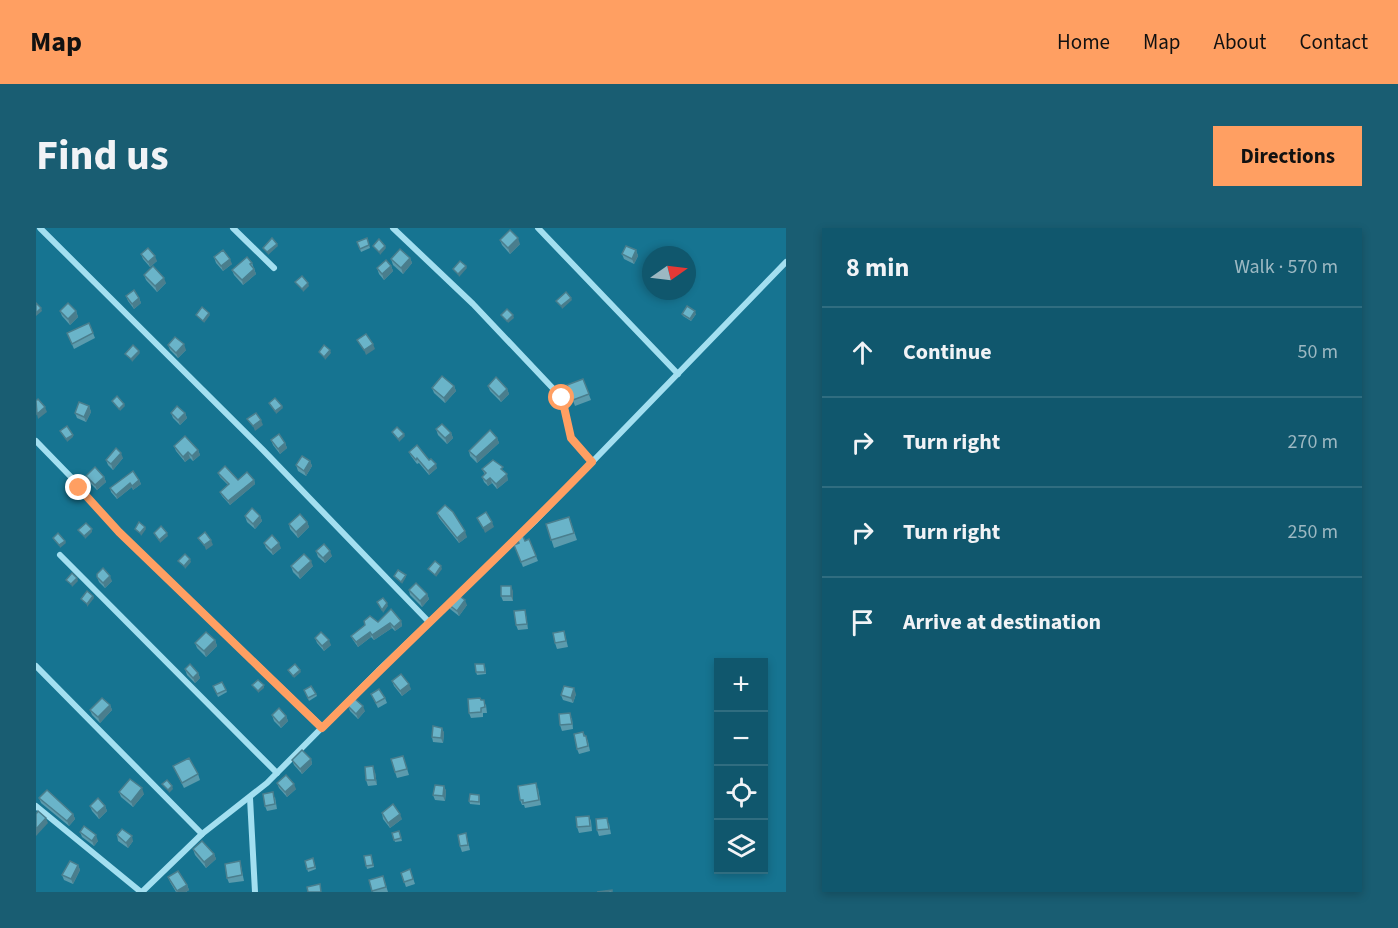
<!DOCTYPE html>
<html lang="en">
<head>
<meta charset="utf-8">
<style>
  :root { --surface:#10576d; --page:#195d72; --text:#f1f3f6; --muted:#9cb8c2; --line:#306d80; --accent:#ff9f62 }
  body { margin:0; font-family:"Source Sans 3",sans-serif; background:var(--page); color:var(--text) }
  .controls { position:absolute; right:18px; bottom:18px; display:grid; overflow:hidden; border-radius:0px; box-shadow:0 3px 9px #0003 }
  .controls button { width:54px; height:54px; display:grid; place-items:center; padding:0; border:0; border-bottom:2px solid var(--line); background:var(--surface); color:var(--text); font:30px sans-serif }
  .compass { position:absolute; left:606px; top:18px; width:54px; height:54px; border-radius:50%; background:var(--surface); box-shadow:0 3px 9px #0003; rotate:76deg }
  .stop { position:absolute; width:18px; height:18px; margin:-14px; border:4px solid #ff9f62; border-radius:50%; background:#fff }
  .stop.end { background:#ff9f62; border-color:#fff; box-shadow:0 2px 6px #0008 }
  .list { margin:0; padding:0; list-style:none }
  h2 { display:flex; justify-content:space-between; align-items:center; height:78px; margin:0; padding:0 24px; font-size:26px }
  h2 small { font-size:20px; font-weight:400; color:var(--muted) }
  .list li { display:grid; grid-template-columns:39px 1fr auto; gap:18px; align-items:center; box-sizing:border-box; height:90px; padding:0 24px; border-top:2px solid var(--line) }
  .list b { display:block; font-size:22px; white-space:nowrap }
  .list em { font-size:20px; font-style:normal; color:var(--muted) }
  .icon { flex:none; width:33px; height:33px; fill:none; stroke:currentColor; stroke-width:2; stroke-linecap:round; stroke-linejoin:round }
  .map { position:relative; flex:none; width:750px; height:664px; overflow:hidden; border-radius:0px }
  header { display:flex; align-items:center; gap:36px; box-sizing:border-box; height:84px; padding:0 30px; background:var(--accent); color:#111 }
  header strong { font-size:28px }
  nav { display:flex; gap:33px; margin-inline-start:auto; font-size:21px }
  .intro { display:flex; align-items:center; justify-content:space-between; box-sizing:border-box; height:144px; padding:0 36px }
  h1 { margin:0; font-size:42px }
  .button { padding:15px 27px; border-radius:0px; background:var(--accent); color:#111; font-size:21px; font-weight:700 }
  main { display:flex; gap:36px; padding:0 36px }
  aside { flex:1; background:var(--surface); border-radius:0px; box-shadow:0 3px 9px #0003 }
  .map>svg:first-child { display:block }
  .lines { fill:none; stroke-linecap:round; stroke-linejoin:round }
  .street { stroke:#a3dff0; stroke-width:6 }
  .wall { fill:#5b9bad }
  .shaded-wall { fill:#4a7e8d }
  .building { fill:#6ab4c9; stroke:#4a7e8d; stroke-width:1.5 }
  .route { stroke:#ff9f62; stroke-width:8 }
</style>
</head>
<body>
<header>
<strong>Map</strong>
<nav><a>Home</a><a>Map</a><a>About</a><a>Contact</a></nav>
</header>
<div class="intro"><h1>Find us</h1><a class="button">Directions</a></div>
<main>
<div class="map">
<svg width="750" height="664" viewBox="0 0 750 664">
  <rect width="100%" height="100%" fill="#167491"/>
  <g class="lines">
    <g class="street">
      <path d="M4,0L227,222L393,394"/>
      <path d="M197,0L238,40"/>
      <path d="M357,0L437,76L526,170L535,210L556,234"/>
      <path d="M502,0L642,146"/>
      <path d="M0,213L35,249"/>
      <path d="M43,260L83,304L286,499"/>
      <path d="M24,327L241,545"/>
      <path d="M0,438L166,606"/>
      <path d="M214,570L219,664"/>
      <path d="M0,578L105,664"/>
      <path d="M106,664L166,606L231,555L342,443L500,292L750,34"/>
    </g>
  </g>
  <g class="wall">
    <path d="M331,10L334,20L325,24L321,14Z"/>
    <path d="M464,12L484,16L474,26L466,17Z"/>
    <path d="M600,22L602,28L598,36L588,31L586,26Z"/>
    <path d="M105,26L121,33L114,39L107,31Z"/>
    <path d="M178,29L196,36L187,43L180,35Z"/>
    <path d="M374,30L376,35L367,46L357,37L355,31Z"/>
    <path d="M216,35L220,46L207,57L198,47L196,42Z"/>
    <path d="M355,38L357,43L348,52L343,46L341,40Z"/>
    <path d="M108,47L130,55L121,64L110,52Z"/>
    <path d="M90,68L103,70L105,75L98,81L92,73Z"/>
    <path d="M24,83H40L42,89L34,97L26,88Z"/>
    <path d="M646,86H660L655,93L647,88Z"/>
    <path d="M31,105H57L59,110L38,121Z"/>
    <path d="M132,117L150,122L142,130L134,122Z"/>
    <path d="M547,151L555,172L539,178L531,157Z"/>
    <path d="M418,158L420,163L409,175L398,165L396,160Z"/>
    <path d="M452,158L471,161L473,166L465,174L454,163Z"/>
    <path d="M53,178L55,184L50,194L41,190L39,185Z"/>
    <path d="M135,185H149L151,190L144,197L137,190Z"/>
    <path d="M400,201L415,205L417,210L411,216L402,207Z"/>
    <path d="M461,210L463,215L441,235L434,228L433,223Z"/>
    <path d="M235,212L249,215L251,220L244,226L237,217Z"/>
    <path d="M138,218L162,222L164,227L157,233L154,230L149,234L140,223Z"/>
    <path d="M373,224L393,232L401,240L393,247L383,235L381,236L375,228Z"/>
    <path d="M87,230L77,242L72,237L70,232Z"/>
    <path d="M274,233L276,238L270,248L262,243L260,237Z"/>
    <path d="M446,241L469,244L472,252L461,261L456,255L452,258L448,254L446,249L449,247Z"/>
    <path d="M182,245L202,252H218L219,256L194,277L186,268L184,264L192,257L184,249Z"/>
    <path d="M50,248L68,249L70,254L61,262L52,253Z"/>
    <path d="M103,252L105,256L97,262L96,259L81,271L75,264L74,260Z"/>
    <path d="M401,285L431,309L423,315L403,290Z"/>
    <path d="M209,288H224L226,293L219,301L211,294Z"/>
    <path d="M533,289L541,312L518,320L510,296Z"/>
    <path d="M271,294L273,299L262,310L254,301L253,296Z"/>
    <path d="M489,313L500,328L502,333L487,339L478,317Z"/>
    <path d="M228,315L245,320L237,327L230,320Z"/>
    <path d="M280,323L296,328L289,335L282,329Z"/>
    <path d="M255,338H277L264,351L257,344Z"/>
    <path d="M61,349L76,353L69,360L63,354Z"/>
    <path d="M373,362L391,366L393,371L386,379L374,367Z"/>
    <path d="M477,363V373H467L465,368Z"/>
    <path d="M412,376L431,377L423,388L414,381Z"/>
    <path d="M490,387L492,401L482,402L480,397Z"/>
    <path d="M365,393L366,398L359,403L356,400L338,412L335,409L322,419L317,412L315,408L342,394Z"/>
    <path d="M528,403L532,419L521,421L519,415Z"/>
    <path d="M279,410L295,417L288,423L281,415Z"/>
    <path d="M179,412L181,418L170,429L161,420L159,415Z"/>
    <path d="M449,438L450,446L441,447L440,444Z"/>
    <path d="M149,441L162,445L164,450L159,455L151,447Z"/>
    <path d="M356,453L375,461L366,468L358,458Z"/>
    <path d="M186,454L191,464L182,469L177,458Z"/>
    <path d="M268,462L280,466L281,468L273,473Z"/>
    <path d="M335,466L349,470L351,475L342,480Z"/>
    <path d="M540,466L537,475L527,472L525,467Z"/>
    <path d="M444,470L445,472L450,477L451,485H447V489L435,490L433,485Z"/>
    <path d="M74,477L76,482L64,495L56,487L54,482Z"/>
    <path d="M312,478L329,483L322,491L314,483Z"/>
    <path d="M236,487L250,488L252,493L245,500L238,493Z"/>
    <path d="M536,490L537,501L526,503L524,497Z"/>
    <path d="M406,500L408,505L407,515L397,514L396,509Z"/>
    <path d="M547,504L552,513L554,523L543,526L541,521Z"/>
    <path d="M367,528L373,547L361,550L359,544Z"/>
    <path d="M275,531L276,536L266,546L258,537L256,532Z"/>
    <path d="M137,538L162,546L164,552L148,560Z"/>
    <path d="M339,544L341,557L332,558L330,552Z"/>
    <path d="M241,555L260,561L251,569L243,560Z"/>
    <path d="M408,558L410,563L409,573L399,572L397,567Z"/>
    <path d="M502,560L505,577L489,580L488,577H486L484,572Z"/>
    <path d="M83,564L108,566L97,579L85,569Z"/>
    <path d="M443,567L444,569V577L434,576L433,573Z"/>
    <path d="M239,569L241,581L231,583L229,578Z"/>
    <path d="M3,570L37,586L39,591L33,598L5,575Z"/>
    <path d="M54,578H69L71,583L63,591L56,583Z"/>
    <path d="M346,585L366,591L354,600L347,591Z"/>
    <path d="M553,588L555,593L556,603L543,605L541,599Z"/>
    <path d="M573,595L575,606L563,608L561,602Z"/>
    <path d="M363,603L366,613L359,614L356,605Z"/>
    <path d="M44,604L62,613L58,618L46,609Z"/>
    <path d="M430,605L434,622L426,624L424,618Z"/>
    <path d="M81,607L97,613L92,620L82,613Z"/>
    <path d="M157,621L178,626L180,631L170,640L159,627Z"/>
    <path d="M335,627L338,639L331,641L328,628Z"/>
    <path d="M277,630L280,641L272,644L269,633Z"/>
    <path d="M42,637L44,642L37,656L28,652L26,647Z"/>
    <path d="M205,638L208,653L193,655L191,650Z"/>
    <path d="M374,641L379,656L370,659L365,645Z"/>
    <path d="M347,648L352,664H337L333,652Z"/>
    <path d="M132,649L151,657L153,662L150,664H140L134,654Z"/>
  </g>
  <g class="shaded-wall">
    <path d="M482,10L484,16L474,26L472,20Z"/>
    <path d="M241,16L242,18L232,27L231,24Z"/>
    <path d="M349,18L350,20L344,27L343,24Z"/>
    <path d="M600,22L602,28L598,36L596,31Z"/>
    <path d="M119,28L121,33L114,39L112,34Z"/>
    <path d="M374,30L376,35L367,46L365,40Z"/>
    <path d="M194,31L196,36L187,43L185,38Z"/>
    <path d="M355,38L357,43L348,52L346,46Z"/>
    <path d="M430,38L431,40L423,49L422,46Z"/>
    <path d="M218,41L220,46L207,57L206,52Z"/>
    <path d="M128,50L130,55L121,64L119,58Z"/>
    <path d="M272,55L273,58L267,64L266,61Z"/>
    <path d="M103,70L105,75L98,81L96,76Z"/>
    <path d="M535,70L536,72L526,81L525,78Z"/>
    <path d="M5,80L6,83L0,88V85Z"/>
    <path d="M40,83L42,89L34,97L32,91Z"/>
    <path d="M659,83L660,86L655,93L654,91Z"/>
    <path d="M173,85L174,87L168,95L167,93Z"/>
    <path d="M477,87L478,90L472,95L471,93Z"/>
    <path d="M148,116L150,122L142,130L140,125Z"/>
    <path d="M337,116L339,121L330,127L328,122Z"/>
    <path d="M294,122L295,125L289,132L288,129Z"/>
    <path d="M103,123L104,125L96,134L95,131Z"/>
    <path d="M418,158L420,163L409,175L408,170Z"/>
    <path d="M471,161L473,166L465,174L463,169Z"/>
    <path d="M88,176L89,178L84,183L83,181Z"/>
    <path d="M53,178L55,184L50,194L48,189Z"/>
    <path d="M246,178L247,180L240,186L239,183Z"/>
    <path d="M9,179L11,184L2,191L1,186Z"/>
    <path d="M149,185L151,190L144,197L142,192Z"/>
    <path d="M225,192L227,197L219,203L217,198Z"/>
    <path d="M415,205L417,210L411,216L409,210Z"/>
    <path d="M368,206L369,208L363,214L362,211Z"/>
    <path d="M37,207V209L31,214L30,211Z"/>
    <path d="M461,210L463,215L441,235L440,229Z"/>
    <path d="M249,215L251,220L244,226L242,221Z"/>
    <path d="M162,222L164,227L157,233L156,228Z"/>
    <path d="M152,224L154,230L149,234L147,229Z"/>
    <path d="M85,225L87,230L77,242L75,236Z"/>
    <path d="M274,233L276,238L270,248L268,243Z"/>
    <path d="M400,236L401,240L393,247L392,243Z"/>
    <path d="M471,246L472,252L461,261L460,256Z"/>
    <path d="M68,249L70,254L61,262L59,257Z"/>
    <path d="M454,250L456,255L452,258L450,253Z"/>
    <path d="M103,252L105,256L97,262L96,258Z"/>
    <path d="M218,252L219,256L194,277L192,273Z"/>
    <path d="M94,255L96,259L81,271L80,267Z"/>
    <path d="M224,288L226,293L219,301L217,296Z"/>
    <path d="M271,294L273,299L262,310L260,304Z"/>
    <path d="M456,294L458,299L449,305L447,300Z"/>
    <path d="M109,299L110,301L105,308L104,305Z"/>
    <path d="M56,301V304L49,311L48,308Z"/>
    <path d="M429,303L431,309L423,315L421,310Z"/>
    <path d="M131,305L132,308L124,315L123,312Z"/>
    <path d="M175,312L177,317L170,322L168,317Z"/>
    <path d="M29,313L30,315L24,320L23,317Z"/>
    <path d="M243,315L245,320L237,327L235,322Z"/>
    <path d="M294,323L296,328L289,335L287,330Z"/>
    <path d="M154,331L155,334L149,341L148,338Z"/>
    <path d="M275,333L277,338L264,351L262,345Z"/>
    <path d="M405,338L406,341L400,349L399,347Z"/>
    <path d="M370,347V349L366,356L365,354Z"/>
    <path d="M74,348L76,353L69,360L67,355Z"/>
    <path d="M41,350L42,353L36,359L35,356Z"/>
    <path d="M475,358L477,363V373L475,368Z"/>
    <path d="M391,366L393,371L386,379L384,373Z"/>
    <path d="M57,368L58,370L51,379V376Z"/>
    <path d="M429,372L431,377L423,388L421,383Z"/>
    <path d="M351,375L352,378L347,385L346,382Z"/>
    <path d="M365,393L366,398L359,403L358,399Z"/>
    <path d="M354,395L356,400L338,412L336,407Z"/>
    <path d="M334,404L335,409L322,419L320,414Z"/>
    <path d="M179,412L181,418L170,429L168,423Z"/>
    <path d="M293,412L295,417L288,423L286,418Z"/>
    <path d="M264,442L265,444L258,450L257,448Z"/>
    <path d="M162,445L164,450L159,455L157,450Z"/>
    <path d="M373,456L375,461L366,468L364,463Z"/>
    <path d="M228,457V460L222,465V463Z"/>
    <path d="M538,460L540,466L537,475L535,470Z"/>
    <path d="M74,477L76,482L64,495L62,489Z"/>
    <path d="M327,478L329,483L322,491L320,486Z"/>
    <path d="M250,488L252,493L245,500L243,495Z"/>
    <path d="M406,500L408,505L407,515L405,510Z"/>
    <path d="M275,531L276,536L266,546L264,541Z"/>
    <path d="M337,538L339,544L341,557L339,552Z"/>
    <path d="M258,556L260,561L251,569L249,564Z"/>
    <path d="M136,558L137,561L133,565L132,562Z"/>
    <path d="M408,558L410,563L409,573L407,568Z"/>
    <path d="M106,560L108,566L97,579L95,574Z"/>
    <path d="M69,578L71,583L63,591L61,585Z"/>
    <path d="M37,586L39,591L33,598L31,593Z"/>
    <path d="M364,586L366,591L354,600L352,595Z"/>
    <path d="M10,590L12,595L0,608V601Z"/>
    <path d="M60,607L62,613L58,618L56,613Z"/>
    <path d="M96,608L97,613L92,620L90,615Z"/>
    <path d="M178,626L180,631L170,640L168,634Z"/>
    <path d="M42,637L44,642L37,656L35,651Z"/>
    <path d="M151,657L153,662L150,664H142L141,663Z"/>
  </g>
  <g class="building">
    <path d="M474,2L482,10L472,20L464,12Z"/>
    <path d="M236,10L241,16L231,24L227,20Z"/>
    <path d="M331,10L333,17L324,21L321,14Z"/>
    <path d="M343,11L349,18L343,24L337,18Z"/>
    <path d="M590,18L600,22L596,31L586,26Z"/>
    <path d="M112,20L119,28L112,34L105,26Z"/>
    <path d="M364,21L374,30L365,40L355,31Z"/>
    <path d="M187,22L194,31L185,38L178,29Z"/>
    <path d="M211,29L216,35L214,36L218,41L206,52L196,42Z"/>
    <path d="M350,32L355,38L346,46L341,40Z"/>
    <path d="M424,33L430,38L422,46L417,41Z"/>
    <path d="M117,38L128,50L119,58L108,47Z"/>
    <path d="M266,48L272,55L266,61L259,54Z"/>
    <path d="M98,62L103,70L96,76L90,68Z"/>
    <path d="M530,64L535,70L525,78L520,73Z"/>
    <path d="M0,75L5,80L0,85Z"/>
    <path d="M32,75L40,83L32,91L24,83Z"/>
    <path d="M651,78L659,83L654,91L646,86Z"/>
    <path d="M166,79L173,85L167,93L160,87Z"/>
    <path d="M471,81L477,87L471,93L465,87Z"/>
    <path d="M53,95L57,105L36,116L31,105Z"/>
    <path d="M330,106L337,116L328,122L321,112Z"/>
    <path d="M139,109L148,116L140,125L132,117Z"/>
    <path d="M97,117L103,123L95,131L89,126Z"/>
    <path d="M288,117L294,122L288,129L283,124Z"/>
    <path d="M406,148L418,158L408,170L396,160Z"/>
    <path d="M460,149L471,161L463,169L452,158Z"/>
    <path d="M547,151L553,166L537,172L531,157Z"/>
    <path d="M81,168L88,176L83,181L76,173Z"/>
    <path d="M239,170L246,178L239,183L233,175Z"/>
    <path d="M2,171L9,179L1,186L0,173Z"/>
    <path d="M43,174L53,178L48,189L39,185Z"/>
    <path d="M141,178L149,185L142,192L135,185Z"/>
    <path d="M220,185L225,192L217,198L211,191Z"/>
    <path d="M406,196L415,205L409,210L400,201Z"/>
    <path d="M31,198L37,207L30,211L24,203Z"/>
    <path d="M361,199L368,206L362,211L356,204Z"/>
    <path d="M454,202L461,210L440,229L433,223Z"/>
    <path d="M243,206L249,215L242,221L235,212Z"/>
    <path d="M149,208L162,222L156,228L152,224L147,229L138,218Z"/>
    <path d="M381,217L393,232L395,231L400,236L392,243L381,230L380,232L373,224Z"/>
    <path d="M80,220L85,225L75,236L70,232Z"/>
    <path d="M266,228L274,233L268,243L260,237Z"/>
    <path d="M457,232L467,239L465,241L471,246L460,256L454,250L450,253L446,249L450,245L446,241Z"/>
    <path d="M189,238L202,252L211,244L218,252L192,273L184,264L193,256L182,245Z"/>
    <path d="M59,239L68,249L59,257L50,248Z"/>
    <path d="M97,243L103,252L96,258L94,255L80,267L74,260Z"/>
    <path d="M409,277L417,284L429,303L421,310L401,285Z"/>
    <path d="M216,280L224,288L217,296L209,288Z"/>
    <path d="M450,284L456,294L447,300L441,290Z"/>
    <path d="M264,286L271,294L260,304L253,296Z"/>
    <path d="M533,289L538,305L515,312L510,296Z"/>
    <path d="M103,294L109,299L104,305L99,301Z"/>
    <path d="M50,295L56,301L48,308L42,302Z"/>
    <path d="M125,298L131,305L123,312L118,305Z"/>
    <path d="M169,304L175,312L168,317L162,310Z"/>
    <path d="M22,305L29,313L23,317L17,310Z"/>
    <path d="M486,306L489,313L493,311L500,328L485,334L478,317L483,315L481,310Z"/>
    <path d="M236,307L243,315L235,322L228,315Z"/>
    <path d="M288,316L294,323L287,330L280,323Z"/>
    <path d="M149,326L154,331L148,338L142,333Z"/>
    <path d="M268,326L275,333L262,345L255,338Z"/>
    <path d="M399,333L405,338L399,347L392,341Z"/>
    <path d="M67,340L74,348L67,355L61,349V346Z"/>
    <path d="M362,342L370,347L365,354L358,348Z"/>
    <path d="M36,345L41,350L35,356L30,352Z"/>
    <path d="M380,355L391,366L384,373L373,362Z"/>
    <rect x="465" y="358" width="10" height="10"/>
    <path d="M51,363L57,368L51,376L45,371Z"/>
    <path d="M422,367L429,372L421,383L412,376Z"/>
    <path d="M347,370L351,375L346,382L341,374Z"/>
    <path d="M355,381L365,393L358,399L354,395L336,407L334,404L320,414L315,408L329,397L328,393L334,388L342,394Z"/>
    <path d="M489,382L491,396L480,397L478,383Z"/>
    <path d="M528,403L530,413L519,415L517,405Z"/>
    <path d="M170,404L179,412L168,423L159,415Z"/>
    <path d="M285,404L293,412L286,418L279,410Z"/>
    <path d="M154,436L162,445L157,450L149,441Z"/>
    <path d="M259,436L264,442L257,448L252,442Z"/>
    <path d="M439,436H448L449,444H440Z"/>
    <path d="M365,446L373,456L364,463L356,453Z"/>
    <path d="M222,452L228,457L222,463L216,457Z"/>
    <path d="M186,454L190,462L181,466L177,458Z"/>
    <path d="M275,458L280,466L272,470L268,462Z"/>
    <path d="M528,458L538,460L535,470L525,467Z"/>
    <path d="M343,461L349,470L340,475L335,466Z"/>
    <path d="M66,470L74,477L62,489L54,482Z"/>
    <path d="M444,470L445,472H448L449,479L445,480V484L433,485L432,471Z"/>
    <path d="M319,471L327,478L320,486L312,478Z"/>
    <path d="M243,480L250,488L243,495L236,487Z"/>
    <path d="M534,485L536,496L524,497L523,486Z"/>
    <path d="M397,498L406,500L405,510L396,509Z"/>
    <path d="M547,504L548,508H550L552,518L541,521L538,506Z"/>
    <path d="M266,522L275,531L264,541L256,532Z"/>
    <path d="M367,528L371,541L359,544L355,531Z"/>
    <path d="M153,530L162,546L146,555L137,538Z"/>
    <path d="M337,538L339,552H330L329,539Z"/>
    <path d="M250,547L258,556L249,564L241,555Z"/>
    <path d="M94,551L106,560L95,574L83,564Z"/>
    <path d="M131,552L136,558L132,562L126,556Z"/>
    <path d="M500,555L503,572L487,575V572H484L482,558Z"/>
    <path d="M399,557L408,558L407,568L397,567Z"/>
    <path d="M11,562L37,586L31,593L3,570Z"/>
    <path d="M237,564L239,576L229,578L227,566Z"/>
    <path d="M434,566L443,567V574L433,573Z"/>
    <path d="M62,570L69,578L61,585L54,578Z"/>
    <path d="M357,576L364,586L352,595L346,585Z"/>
    <path d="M2,583L10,590L0,601V586Z"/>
    <path d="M553,588L554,598L541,599L540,589Z"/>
    <path d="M571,590L573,601L561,602L560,591Z"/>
    <path d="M48,598L60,607L56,613L44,604Z"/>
    <path d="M86,601L96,608L90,615L81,607Z"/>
    <path d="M363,603L365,610L358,612L356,605Z"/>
    <path d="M430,605L432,617L424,618L422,607Z"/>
    <path d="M166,613L178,626L168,634L157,621Z"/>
    <path d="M335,627L337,637L330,638L328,628Z"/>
    <path d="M277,630L279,639L271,641L269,633Z"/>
    <path d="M34,633L42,637L35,651L26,647Z"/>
    <path d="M204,633L206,647L191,650L189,636Z"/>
    <path d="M374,641L377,651L368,654L365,645Z"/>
    <path d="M142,643L151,657L141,663L132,649Z"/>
    <path d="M347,648L350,659L336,663L333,652Z"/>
    <path d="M284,656L285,664H272L271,659Z"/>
    <path d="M576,662V664H561Z"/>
  </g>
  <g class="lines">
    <path class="route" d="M43,260L83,304L286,500C375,410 468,325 556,234L535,210L526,170"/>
  </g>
</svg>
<div class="controls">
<button>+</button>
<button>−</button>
<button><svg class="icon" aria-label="locate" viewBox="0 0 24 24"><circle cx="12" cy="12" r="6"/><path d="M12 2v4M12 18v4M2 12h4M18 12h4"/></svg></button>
<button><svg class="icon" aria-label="layers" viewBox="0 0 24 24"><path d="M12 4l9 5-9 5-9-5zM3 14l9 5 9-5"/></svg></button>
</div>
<svg class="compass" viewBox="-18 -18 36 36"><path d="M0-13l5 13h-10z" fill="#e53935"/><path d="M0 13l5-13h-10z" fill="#9cb8c2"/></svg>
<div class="stop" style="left:526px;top:170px"></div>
<div class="stop end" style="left:43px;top:260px"></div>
</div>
<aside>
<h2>8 min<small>Walk · 570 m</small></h2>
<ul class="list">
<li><svg class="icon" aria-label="ahead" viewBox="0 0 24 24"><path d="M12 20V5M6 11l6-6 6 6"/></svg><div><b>Continue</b></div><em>50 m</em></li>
<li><svg class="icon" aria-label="right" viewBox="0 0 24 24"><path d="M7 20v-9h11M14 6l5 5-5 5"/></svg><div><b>Turn right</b></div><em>270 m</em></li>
<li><svg class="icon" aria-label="right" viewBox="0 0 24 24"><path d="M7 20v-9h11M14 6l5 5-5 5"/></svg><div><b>Turn right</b></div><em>250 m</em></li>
<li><svg class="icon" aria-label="arrive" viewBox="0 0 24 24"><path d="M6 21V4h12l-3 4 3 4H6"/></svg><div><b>Arrive at destination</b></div></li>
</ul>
</aside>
</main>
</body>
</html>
